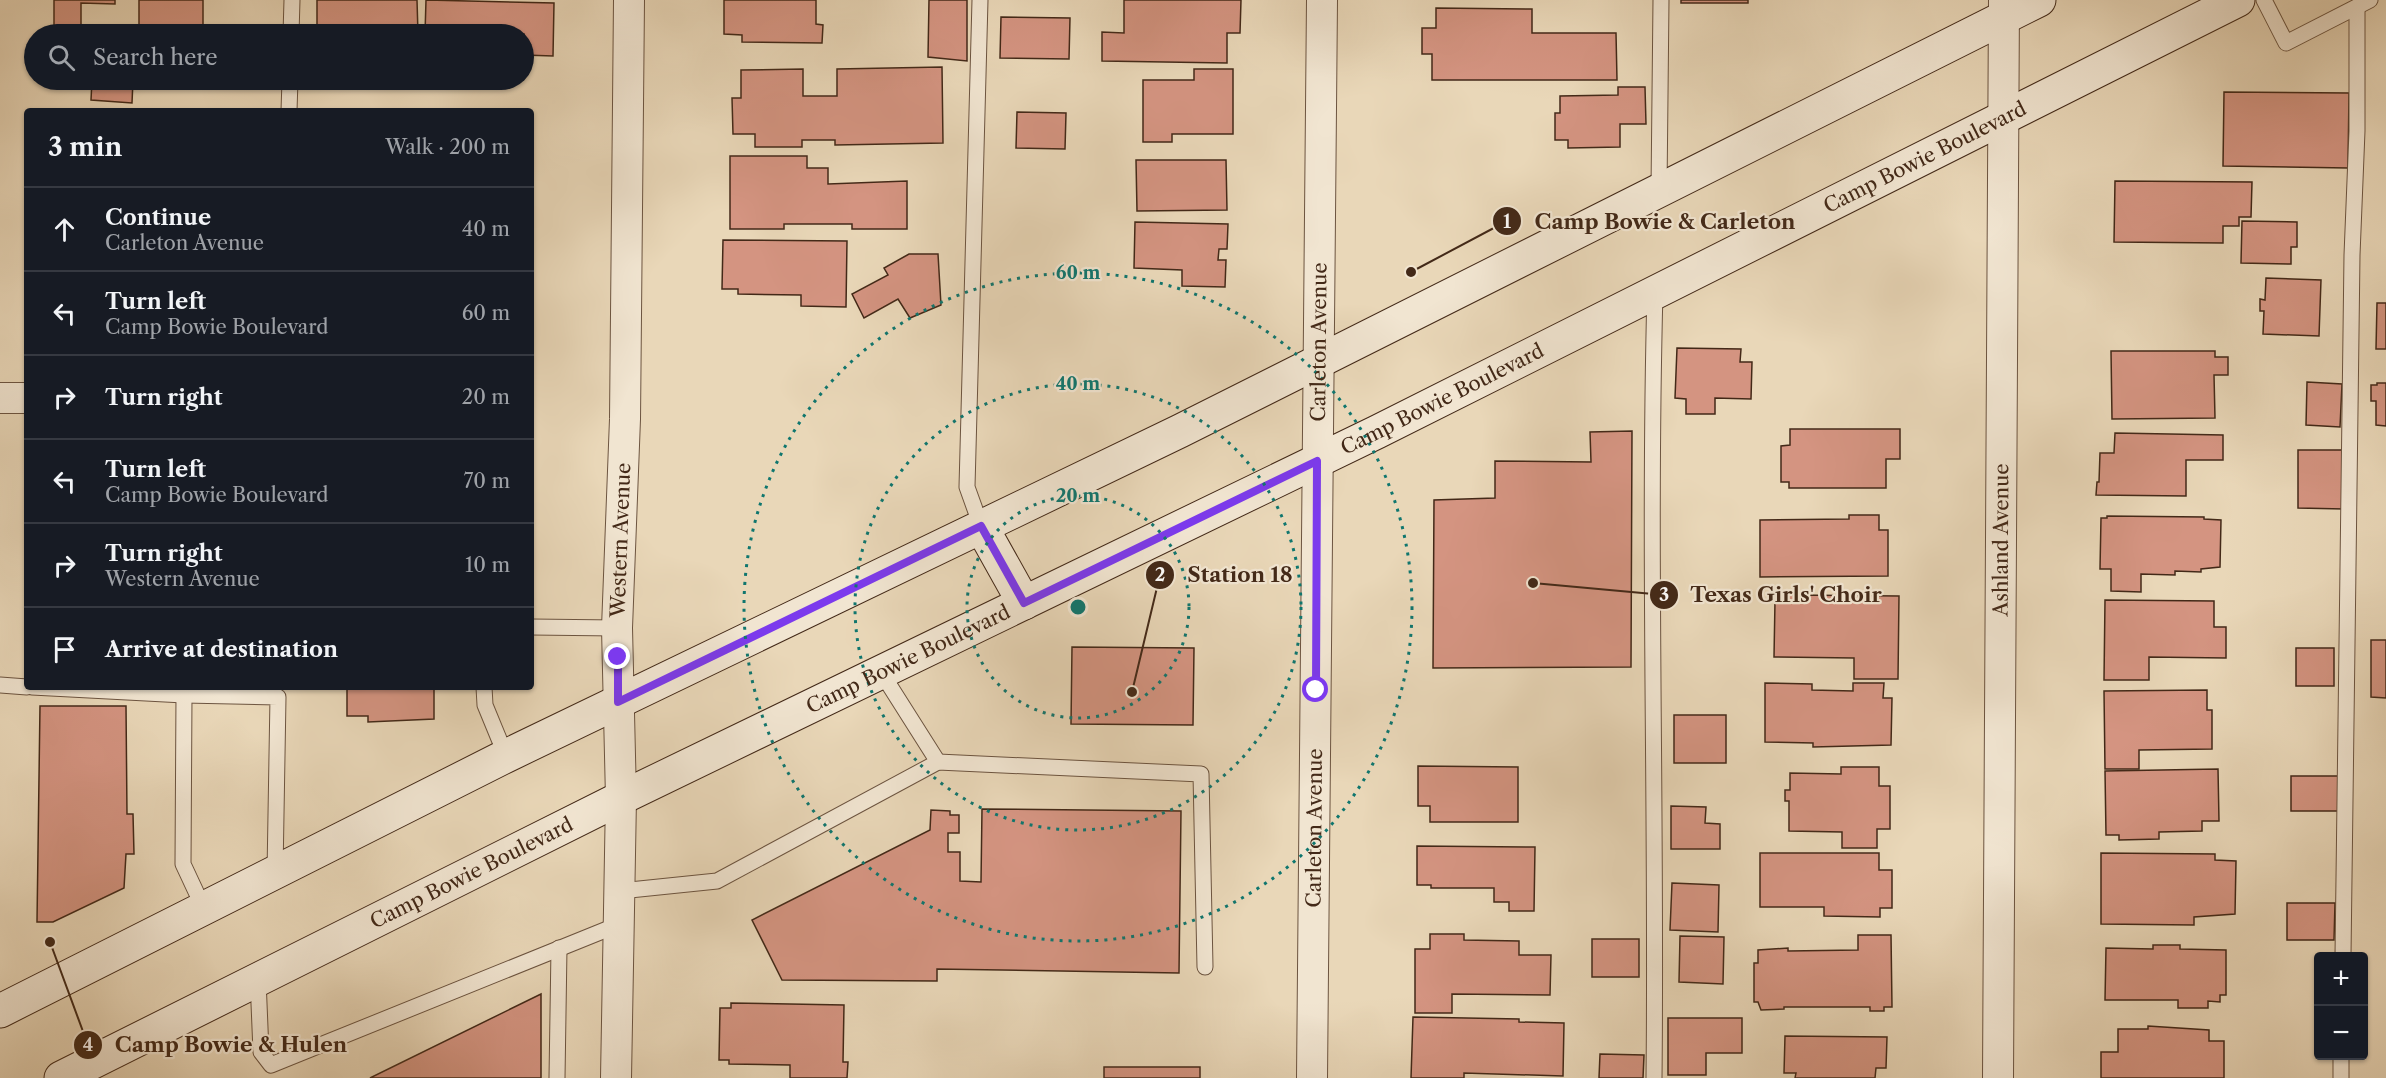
<!DOCTYPE html>
<html lang="en">
<head>
<meta charset="utf-8">
<style>
  :root { --surface:#171b24; --page:#242831; --text:#f1f3f6; --muted:#9ea1a6; --line:#363941 }
  body { margin:0; font-family:"Libre Caslon Text",serif; background:var(--page); color:var(--text) }
  .controls { position:absolute; right:18px; bottom:18px; display:grid; overflow:hidden; border-radius:6px; box-shadow:0 2px 4px #0004 }
  .controls button { width:54px; height:54px; display:grid; place-items:center; padding:0; border:0; border-bottom:2px solid var(--line); background:var(--surface); color:var(--text); font:30px sans-serif }
  .stop { position:absolute; width:18px; height:18px; margin:-14px; border:4px solid #7c3aed; border-radius:50%; background:#fff }
  .stop.end { background:#7c3aed; border-color:#fff; box-shadow:0 2px 6px #0008 }
  .list { margin:0; padding:0; list-style:none }
  h2 { display:flex; justify-content:space-between; align-items:center; height:78px; margin:0; padding:0 24px; font-size:26px }
  h2 small { font-size:20px; font-weight:400; color:var(--muted) }
  .list li { display:grid; grid-template-columns:39px 1fr auto; gap:18px; align-items:center; box-sizing:border-box; height:84px; padding:0 24px; border-top:2px solid var(--line) }
  .list b { display:block; font-size:22px; white-space:nowrap }
  .list p { margin:0; font-size:20px; white-space:nowrap; color:var(--muted) }
  .list em { font-size:20px; font-style:normal; color:var(--muted) }
  .icon { flex:none; width:33px; height:33px; fill:none; stroke:currentColor; stroke-width:2; stroke-linecap:round; stroke-linejoin:round }
  .map { position:relative; flex:none; width:2386px; height:1078px; overflow:hidden }
  .search { position:absolute; background:var(--surface); box-shadow:0 2px 4px #0004; left:24px; top:24px; width:510px; height:66px; display:flex; align-items:center; gap:15px; box-sizing:border-box; padding:0 21px; border-radius:33px; color:var(--muted); font-size:22px }
  .panel { position:absolute; background:var(--surface); box-shadow:0 2px 4px #0004; left:24px; top:108px; width:510px; height:582px; border-radius:6px }
  .map>svg:first-child { display:block }
  .building { fill:#d49481; stroke:#432918; stroke-width:1.5 }
  .lines { fill:none; stroke-linecap:round; stroke-linejoin:round }
  .lane-casing { stroke:#6c5440; stroke-width:17 }
  .street-casing { stroke:#6c5440; stroke-width:32 }
  .secondary-casing { stroke:#432918; stroke-width:35 }
  .lane { stroke:#f1e5d1; stroke-width:15 }
  .street { stroke:#f1e5d1; stroke-width:30 }
  .secondary { stroke:#f1e5d1; stroke-width:33 }
  .route { stroke:#7c3aed; stroke-width:8 }
  .ring { fill:none; stroke:#0f766e; stroke-width:3; stroke-dasharray:3 6 }
  .labels { text-anchor:middle; stroke-width:4.5; stroke-linejoin:round; paint-order:stroke }
  .street-label { font-size:20px; fill:#432918; stroke:#f1e5d1 }
  .centre { fill:#0f766e; stroke:#f1e5d1; stroke-width:3 }
  .ring-label { font-size:18px; text-anchor:middle; font-weight:bold; fill:#0f766e; stroke:#f1e5d1; stroke-width:4.5; stroke-linejoin:round; paint-order:stroke }
  .leader { fill:none; stroke:#432918; stroke-width:2 }
  .callout-dot { fill:#432918; stroke:#f1e5d1; stroke-width:2 }
  .mark-label { font-size:18px; text-anchor:middle; font-weight:bold; fill:#fff }
  .callout-label { font-size:21px; text-anchor:middle; font-weight:bold; fill:#432918; stroke:#f1e5d1; stroke-width:4.5; stroke-linejoin:round; paint-order:stroke }
</style>
</head>
<body>
<div class="map">
<svg width="2386" height="1078" viewBox="0 0 2386 1078">
  <rect width="100%" height="100%" fill="#e9d7b8"/>
  <filter id="stains"><feTurbulence type="fractalNoise" baseFrequency=".00333" numOctaves="4"/><feColorMatrix values="0 0 0 0 .2 0 0 0 0 .09 0 0 0 0 .02 0 0 0 .5 -.17"/></filter>
  <radialGradient id="worn" r=".72"><stop offset=".6" stop-color="#630" stop-opacity="0"/><stop offset="1" stop-color="#630" stop-opacity=".3"/></radialGradient>
  <g class="building">
    <path d="M54,0H115V4L81,3V27L54,26Z"/>
    <path d="M139,0H203V31H215V34H139Z"/>
    <path d="M317,0H417L418,34H317Z"/>
    <path d="M426,0L554,3L553,56L524,55V34H425Z"/>
    <path d="M724,0H816V24L823,25L822,43L742,42V35L724,34Z"/>
    <path d="M929,0H967V61L928,57Z"/>
    <path d="M1124,0H1241L1240,33H1227V63L1102,61V32L1124,33Z"/>
    <rect x="1681" y="0" width="67" height="3"/>
    <path d="M1436,8L1532,9V33H1616L1617,80H1432V54H1422V28H1436Z"/>
    <path d="M1001,17L1070,18L1069,59L1000,58Z"/>
    <path d="M942,67L943,143L835,145V140H802V147H755V134H733L732,98H741V70L803,69V96H837V69Z"/>
    <path d="M1194,69H1233V134H1172V142H1143V80H1194Z"/>
    <path d="M92,80H133L132,103L91,100Z"/>
    <path d="M139,80H174L173,83H139Z"/>
    <path d="M1618,87H1645L1646,124H1620V147L1568,148V140H1555V113H1560V96L1618,95Z"/>
    <path d="M2224,92L2349,93L2348,168L2223,166Z"/>
    <path d="M1017,112L1066,113L1065,149L1016,148Z"/>
    <path d="M730,156H807V168H828V184L907,181V229H852V224H784V229H730Z"/>
    <path d="M1136,160H1226L1227,210L1137,211Z"/>
    <path d="M2115,181L2252,182L2251,217H2239V226H2223V243L2114,242Z"/>
    <path d="M2242,221L2297,222V247H2291V264L2241,263Z"/>
    <path d="M1135,222L1228,224L1227,249H1219L1218,260H1226L1225,287L1182,286V270L1134,268Z"/>
    <path d="M723,240L847,241L846,307L801,306V295L738,294V289H722Z"/>
    <path d="M909,254H938L941,305L910,318L898,299L864,318L852,294L888,275L884,268Z"/>
    <path d="M2266,278L2321,280L2319,336L2263,334L2264,311H2260V299L2265,300Z"/>
    <path d="M2377,303H2386V349H2376Z"/>
    <path d="M1677,348L1741,349L1740,362H1752L1751,399L1715,398V414H1686V399L1675,398Z"/>
    <path d="M2111,351H2215V357H2228V375H2214L2215,418L2112,419Z"/>
    <path d="M2307,382L2342,384L2340,427L2306,425Z"/>
    <path d="M2377,383H2386V426L2376,425V401H2371V385H2377Z"/>
    <path d="M1790,429H1900V459H1886V488H1789V482H1781V446L1790,445Z"/>
    <path d="M1632,431L1631,667L1433,668L1434,500L1495,498V461L1591,462L1590,432Z"/>
    <path d="M2115,433L2223,435V460H2186V496L2096,495L2097,482H2099L2100,453H2114Z"/>
    <path d="M2298,450H2345L2344,509L2298,508Z"/>
    <path d="M1849,515H1879V530H1888V576L1760,577V520L1849,519Z"/>
    <path d="M2107,516L2204,517V519L2221,520L2220,567L2201,569V572L2175,571V575L2141,574V592L2111,591V569H2100L2101,518H2107Z"/>
    <path d="M1788,595L1899,596L1898,679H1854V658L1774,657L1775,601H1788Z"/>
    <path d="M2105,600L2214,601V627H2226V658L2149,657V680H2104Z"/>
    <path d="M2371,640H2386V698L2371,697Z"/>
    <path d="M1072,647L1194,648L1193,725L1071,724Z"/>
    <rect x="2296" y="648" width="38" height="38"/>
    <path d="M1765,683L1812,684V690L1853,691V683H1884L1883,698H1892L1891,745L1813,747V743L1765,742Z"/>
    <path d="M347,687H434V719L368,722V716H347Z"/>
    <path d="M2207,690V710H2212V749L2139,750V769H2105L2104,691Z"/>
    <path d="M40,706H126L127,814H133L134,854H126L124,888L53,922H37Z"/>
    <rect x="1674" y="715" width="52" height="48"/>
    <path d="M1418,766L1518,767V822H1430V806H1418Z"/>
    <path d="M1841,767H1879V786H1890V829H1877V848H1842V832L1789,831V801H1785V790H1790V773L1841,774Z"/>
    <path d="M2218,769L2219,821H2202V831L2159,832V839L2119,840V835H2106L2105,771Z"/>
    <rect x="2291" y="776" width="48" height="35"/>
    <path d="M1671,806L1706,807L1705,823L1720,824V849H1671Z"/>
    <path d="M982,809L1181,811L1179,973L937,969V981L782,980L752,920L930,830L931,810L950,811V815H959V833H948V852H960V881L981,882Z"/>
    <path d="M1417,846L1535,847L1534,911H1509V902H1494V888H1431V885H1417Z"/>
    <path d="M1760,853H1879V870H1892V908H1880V917L1824,916V907H1760Z"/>
    <path d="M2101,853L2215,854V860L2236,861L2235,914L2194,917V925L2101,924Z"/>
    <path d="M1672,883L1719,885L1718,932L1670,930Z"/>
    <path d="M2287,903H2335L2334,940H2287Z"/>
    <path d="M1430,934H1464V940L1519,941V955H1551L1550,995L1452,994V1013H1415V949H1430Z"/>
    <path d="M1858,935H1891L1892,1007H1884V1011H1870V1007H1784V1009L1761,1010L1758,1002H1754V963H1758V950L1788,948V951L1858,950Z"/>
    <path d="M1680,936L1724,937L1723,984L1679,982Z"/>
    <rect x="1592" y="939" width="47" height="38"/>
    <path d="M2153,945H2180V949L2226,950V995H2220V1002L2208,1001V1008H2178V1000H2105L2106,948L2153,949Z"/>
    <path d="M541,994V1078H370Z"/>
    <path d="M731,1003L844,1005L843,1062H848L847,1078H790V1065L729,1064V1060H719L720,1008H731Z"/>
    <path d="M1413,1017L1519,1019V1022L1564,1023L1563,1076L1464,1073V1078H1411Z"/>
    <path d="M1668,1018H1742V1053H1706V1075H1668Z"/>
    <path d="M2148,1026L2209,1030V1041H2224V1078H2101V1052H2118V1029H2148Z"/>
    <path d="M1785,1036L1887,1037L1886,1068H1876L1875,1078H1795L1796,1073H1784Z"/>
    <path d="M1600,1054L1644,1055L1643,1078H1599Z"/>
    <rect x="1104" y="1067" width="96" height="11"/>
  </g>
  <g class="lines">
    <g class="lane-casing">
      <g id="lane">
        <path d="M980,0L967,487L981,526"/>
        <path d="M2264,0L2286,43L2370,0"/>
        <path d="M291,34L292,0"/>
        <path d="M289,111L290,80"/>
        <path d="M1659,190L1661,0"/>
        <path d="M531,627L617,628"/>
        <path d="M881,672L938,762"/>
        <path d="M0,685L27,687"/>
        <path d="M32,687L184,695L278,697L275,873"/>
        <path d="M484,687L485,705L506,756"/>
        <path d="M184,695L183,864L204,909"/>
        <path d="M620,891L717,881L938,762L1201,774L1205,967"/>
        <path d="M2343,956L2352,255L2357,131V7"/>
        <path d="M258,979L261,1052L271,1065L620,924"/>
        <path d="M557,1078L559,948"/>
        <path d="M1654,1078C1657,816 1648,554 1655,292"/>
        <path d="M2341,1078V1056"/>
      </g>
    </g>
    <g class="street-casing">
      <g id="street">
        <path d="M0,398H27"/>
        <path id="s1" d="M616,1078L621,798L617,628L625,419L629,0"/>
        <path id="s2" d="M1312,1078L1322,0"/>
        <path id="s3" d="M1998,1078L2004,0"/>
      </g>
    </g>
    <g class="secondary-casing">
      <g id="secondary">
        <path d="M981,526L1024,603"/>
        <path d="M0,1011L506,756L1180,431L2039,0"/>
        <path id="s4" d="M61,1078L621,798L1377,432L2238,0"/>
      </g>
    </g>
    <use href="#lane" class="lane"/>
    <use href="#street" class="street"/>
    <use href="#secondary" class="secondary"/>
  </g>
  <g class="lines">
    <path class="route" d="M618,657V702L981,526L1024,603L1317,461L1316,690"/>
  </g>
  <g class="ring">
    <circle cx="1078" cy="607" r="111"/>
    <circle cx="1078" cy="607" r="223"/>
    <circle cx="1078" cy="607" r="334"/>
  </g>
  <g class="labels">
    <g class="street-label">
      <text dy="7" stroke="none"><textPath href="#s4" startOffset="2079">Camp Bowie Boulevard</textPath></text>
      <text dy="7" stroke="none"><textPath href="#s2" startOffset="736">Carleton Avenue</textPath></text>
      <text dy="7" stroke="none"><textPath href="#s4" startOffset="1539">Camp Bowie Boulevard</textPath></text>
      <text dy="7" stroke="none"><textPath href="#s1" startOffset="538">Western Avenue</textPath></text>
      <text dy="7" stroke="none"><textPath href="#s3" startOffset="538">Ashland Avenue</textPath></text>
      <text dy="7" stroke="none"><textPath href="#s4" startOffset="945">Camp Bowie Boulevard</textPath></text>
      <text dy="7" stroke="none"><textPath href="#s2" startOffset="250">Carleton Avenue</textPath></text>
      <text dy="7" stroke="none"><textPath href="#s4" startOffset="459">Camp Bowie Boulevard</textPath></text>
    </g>
  </g>
  <circle cx="1078" cy="607" r="9" class="centre"/>
  <g class="ring-label">
    <text x="1078" y="279">60 m</text>
    <text x="1078" y="390">40 m</text>
    <text x="1078" y="502">20 m</text>
  </g>
  <path class="leader" d="M1411 272L1507 221M1132 692L1160 575M1533 583L1664 595M50 942L88 1045"/>
  <g class="callout-dot">
    <circle cx="1411" cy="272" r="6"/>
    <circle cx="1132" cy="692" r="6"/>
    <circle cx="1533" cy="583" r="6"/>
    <circle cx="50" cy="942" r="6"/>
    <circle cx="1507" cy="221" r="15"/>
    <circle cx="1160" cy="575" r="15"/>
    <circle cx="1664" cy="595" r="15"/>
    <circle cx="88" cy="1045" r="15"/>
  </g>
  <g class="mark-label">
    <text x="1507" y="228">1</text>
    <text x="1160" y="581">2</text>
    <text x="1664" y="601">3</text>
    <text x="88" y="1051">4</text>
  </g>
  <g class="callout-label">
    <text x="1665" y="229">Camp Bowie &amp; Carleton</text>
    <text x="1240" y="582">Station 18</text>
    <text x="1786" y="602">Texas Girls' Choir</text>
    <text x="231" y="1052">Camp Bowie &amp; Hulen</text>
  </g>
  <rect width="100%" height="100%" filter="url(#stains)"/>
  <rect width="100%" height="100%" fill="url(#worn)"/>
</svg>
<div class="controls">
<button>+</button>
<button>−</button>
</div>
<div class="stop" style="left:1316px;top:690px"></div>
<div class="stop end" style="left:618px;top:657px"></div>
<div class="search"><svg class="icon" aria-label="search" viewBox="0 0 24 24"><circle cx="10" cy="10" r="6"/><path d="M15 15l6 6"/></svg>Search here</div>
<section class="panel">
<h2>3 min<small>Walk · 200 m</small></h2>
<ul class="list">
<li><svg class="icon" aria-label="ahead" viewBox="0 0 24 24"><path d="M12 20V5M6 11l6-6 6 6"/></svg><div><b>Continue</b><p>Carleton Avenue</p></div><em>40 m</em></li>
<li><svg class="icon" aria-label="left" viewBox="0 0 24 24"><path d="M17 20v-9H6M10 6l-5 5 5 5"/></svg><div><b>Turn left</b><p>Camp Bowie Boulevard</p></div><em>60 m</em></li>
<li><svg class="icon" aria-label="right" viewBox="0 0 24 24"><path d="M7 20v-9h11M14 6l5 5-5 5"/></svg><div><b>Turn right</b></div><em>20 m</em></li>
<li><svg class="icon" aria-label="left" viewBox="0 0 24 24"><path d="M17 20v-9H6M10 6l-5 5 5 5"/></svg><div><b>Turn left</b><p>Camp Bowie Boulevard</p></div><em>70 m</em></li>
<li><svg class="icon" aria-label="right" viewBox="0 0 24 24"><path d="M7 20v-9h11M14 6l5 5-5 5"/></svg><div><b>Turn right</b><p>Western Avenue</p></div><em>10 m</em></li>
<li><svg class="icon" aria-label="arrive" viewBox="0 0 24 24"><path d="M6 21V4h12l-3 4 3 4H6"/></svg><div><b>Arrive at destination</b></div></li>
</ul>
</section>
</div>
</body>
</html>
